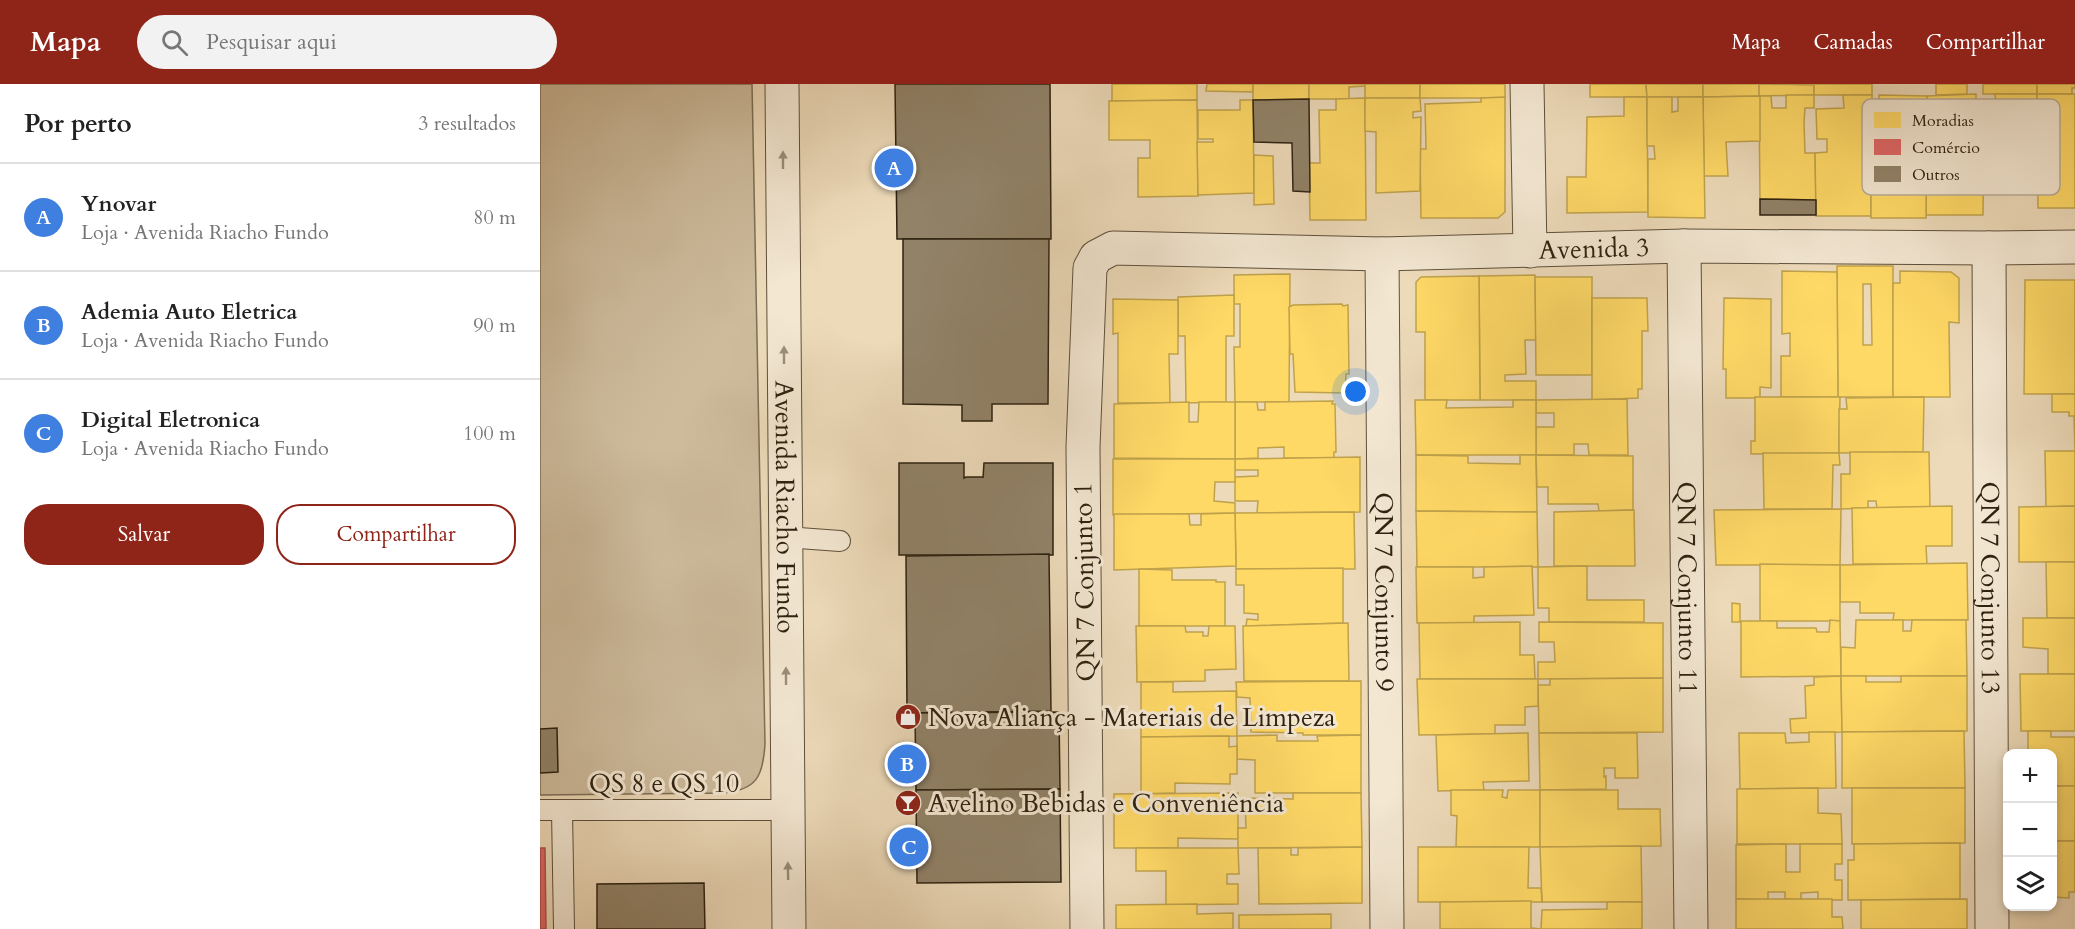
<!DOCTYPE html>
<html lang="pt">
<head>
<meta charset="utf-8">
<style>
  :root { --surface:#fff; --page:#f2f2f2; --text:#222; --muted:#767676; --line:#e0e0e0; --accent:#8f2418 }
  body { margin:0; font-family:Cardo,serif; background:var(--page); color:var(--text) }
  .controls { position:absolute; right:18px; bottom:18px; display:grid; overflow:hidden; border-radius:12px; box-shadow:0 3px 9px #0003 }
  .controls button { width:54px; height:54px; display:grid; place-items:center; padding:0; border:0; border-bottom:2px solid var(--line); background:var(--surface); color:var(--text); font:30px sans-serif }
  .you { position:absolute; left:816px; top:308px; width:21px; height:21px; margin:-15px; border:4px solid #fff; border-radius:50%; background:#1a73e8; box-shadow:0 0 0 9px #1a73e833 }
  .badge { display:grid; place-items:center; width:39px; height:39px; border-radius:50%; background:var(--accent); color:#fff; font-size:20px; font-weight:700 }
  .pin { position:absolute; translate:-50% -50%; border:3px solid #fff; box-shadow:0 2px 6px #0006 }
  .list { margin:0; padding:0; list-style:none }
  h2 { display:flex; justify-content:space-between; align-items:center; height:78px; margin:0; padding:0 24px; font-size:26px }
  h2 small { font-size:20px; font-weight:400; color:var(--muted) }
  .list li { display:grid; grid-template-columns:39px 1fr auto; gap:18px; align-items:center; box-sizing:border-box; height:108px; padding:0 24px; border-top:2px solid var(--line) }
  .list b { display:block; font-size:22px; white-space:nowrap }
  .list p { margin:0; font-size:20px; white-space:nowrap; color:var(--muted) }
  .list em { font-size:20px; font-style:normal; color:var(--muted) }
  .actions { display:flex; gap:12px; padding:18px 24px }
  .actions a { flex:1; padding:14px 0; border:2px solid var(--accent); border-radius:24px; text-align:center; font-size:21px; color:var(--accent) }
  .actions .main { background:var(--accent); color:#fff }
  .icon { flex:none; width:33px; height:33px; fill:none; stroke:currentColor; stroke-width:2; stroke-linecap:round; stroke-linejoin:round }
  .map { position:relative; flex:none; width:1535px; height:845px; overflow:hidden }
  header { display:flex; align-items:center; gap:36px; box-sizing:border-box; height:84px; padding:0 30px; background:var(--accent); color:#fff }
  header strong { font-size:28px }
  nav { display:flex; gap:33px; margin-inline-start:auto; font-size:21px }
  .search { width:420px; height:54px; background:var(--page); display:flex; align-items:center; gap:15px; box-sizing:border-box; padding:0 21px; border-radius:33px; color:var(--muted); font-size:22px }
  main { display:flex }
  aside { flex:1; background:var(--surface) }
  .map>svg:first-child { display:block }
  .green { fill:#cdbb9c; stroke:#7e6e56; stroke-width:1.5 }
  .homes { fill:#ffd966; stroke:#c0a24c; stroke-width:1.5; fill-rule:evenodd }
  .shops { fill:#e06666; stroke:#ab524c; stroke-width:1.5 }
  .building { fill:#918268; stroke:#2e2211; stroke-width:1.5 }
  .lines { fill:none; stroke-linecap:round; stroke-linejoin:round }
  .service-casing { stroke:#5e503b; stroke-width:22 }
  .minor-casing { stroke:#5e503b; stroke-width:35 }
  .tertiary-casing { stroke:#5e503b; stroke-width:35 }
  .service { stroke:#f3e7d2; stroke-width:20 }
  .minor { stroke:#f3e7d2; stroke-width:33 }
  .tertiary { stroke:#f3e7d2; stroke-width:33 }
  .oneway { fill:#9a8e7b }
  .labels { text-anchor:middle; stroke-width:6; stroke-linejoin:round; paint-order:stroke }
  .street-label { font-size:26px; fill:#2e2211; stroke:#f3e7d2 }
  .poi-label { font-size:26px; fill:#2e2211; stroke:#f3e7d2; text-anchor:start }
  .key { fill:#f3e7d2; stroke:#b8ac98; stroke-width:1.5 }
  .key-label { font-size:16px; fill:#2e2211 }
</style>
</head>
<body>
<header>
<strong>Mapa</strong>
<div class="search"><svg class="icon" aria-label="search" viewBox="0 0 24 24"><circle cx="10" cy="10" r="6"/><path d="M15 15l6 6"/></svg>Pesquisar aqui</div>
<nav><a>Mapa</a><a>Camadas</a><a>Compartilhar</a></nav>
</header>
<main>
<aside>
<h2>Por perto<small>3 resultados</small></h2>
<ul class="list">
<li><span class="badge" style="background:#3f7fe0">A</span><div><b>Ynovar</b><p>Loja · Avenida Riacho Fundo</p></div><em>80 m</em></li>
<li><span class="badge" style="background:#3f7fe0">B</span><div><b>Ademia Auto Eletrica</b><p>Loja · Avenida Riacho Fundo</p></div><em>90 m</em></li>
<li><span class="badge" style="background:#3f7fe0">C</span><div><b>Digital Eletronica</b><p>Loja · Avenida Riacho Fundo</p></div><em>100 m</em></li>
</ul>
<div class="actions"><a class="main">Salvar</a><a>Compartilhar</a></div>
</aside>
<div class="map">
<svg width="1535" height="845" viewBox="0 0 1535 845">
  <rect width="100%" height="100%" fill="#eddab9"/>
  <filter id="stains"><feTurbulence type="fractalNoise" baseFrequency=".00333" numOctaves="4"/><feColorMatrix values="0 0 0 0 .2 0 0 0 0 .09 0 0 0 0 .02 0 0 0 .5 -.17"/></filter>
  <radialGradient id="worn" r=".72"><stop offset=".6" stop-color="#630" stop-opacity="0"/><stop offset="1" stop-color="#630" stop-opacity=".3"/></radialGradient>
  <path class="green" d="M0,0H212L225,660C223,692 217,706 183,709L0,711Z"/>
  <g class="homes">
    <path d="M572,0H657V16L572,17Z"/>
    <path d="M667,0H713V8L666,7Z"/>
    <path d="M713,0H769V15L713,16Z"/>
    <path d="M769,0H825V2L809,3V15H769Z"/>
    <rect x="825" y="0" width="55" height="14"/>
    <rect x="880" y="0" width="85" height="14"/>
    <path d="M1050,0H1106L1107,13H1050Z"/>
    <path d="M1106,0H1163V13H1107Z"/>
    <path d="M1163,0H1219L1220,12L1163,13Z"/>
    <path d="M1219,0L1274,1V11L1219,12Z"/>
    <rect x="1274" y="0" width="58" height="11"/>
    <path d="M1396,0H1427V10L1396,11Z"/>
    <rect x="1443" y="0" width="54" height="10"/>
    <path d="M1497,0H1535V4H1532V10H1497Z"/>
    <path d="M1436,10V32H1444L1443,131H1386L1387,53H1402L1401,23H1387V12Z"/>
    <path d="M1455,10H1497L1498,56H1492V62H1497L1498,105H1443V82H1450L1449,21L1456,20Z"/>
    <path d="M1497,10H1535V124H1498Z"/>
    <path d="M1246,11H1274V24H1265L1264,39L1265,69H1275L1276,116L1220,115L1219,12H1231L1232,24H1246Z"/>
    <path d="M1303,11H1332V59H1326L1327,82L1332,81L1331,132H1276L1275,69L1287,68V55H1277L1276,25L1304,24Z"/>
    <path d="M1339,11L1387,12L1386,134H1331V70H1339V31H1350V24H1339Z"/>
    <path d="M1220,12V57L1186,58L1188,92H1164L1163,13Z"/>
    <path d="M965,13V128L958,134H881L880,65H886L885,20L941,18V14Z"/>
    <path d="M1084,13H1107L1108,128L1027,129V93H1046L1047,33L1084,32Z"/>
    <path d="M1107,13H1132V28L1138,27V13H1163L1165,134L1108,133V75H1115L1114,62H1107Z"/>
    <path d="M825,14L826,136H770L769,79H780L779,26H796V15Z"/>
    <path d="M825,14H880L881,27L873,28V34L881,33L880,107L836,109V48L825,47Z"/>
    <path d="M657,16L658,112L598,113V74H610V56H569V17Z"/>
    <path d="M700,16H713L714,109L658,111L657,58H673V55H658V26H700Z"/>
    <path d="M714,71L733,72L734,120L714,121Z"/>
    <path d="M1297,182H1353V313H1298ZM1323,200H1331L1332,261H1323Z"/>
    <path d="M1242,187L1297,188L1298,313H1241V272H1250V249L1242,250Z"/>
    <path d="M1360,187L1411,188L1419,194V239L1409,238L1410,313H1353V199H1360Z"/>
    <path d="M750,190L749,318H695L694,263H700V220H694V191Z"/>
    <path d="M995,191L996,256H985L986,290L965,291V297H996V316H940L939,192Z"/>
    <path d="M939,192L940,316H885V248H876V198L881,193Z"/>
    <path d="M995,193H1052V291H996Z"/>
    <path d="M1485,196H1535V310H1484Z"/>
    <path d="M694,211V252H686V318L646,319L645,252H638V213Z"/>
    <path d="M1052,214H1107L1108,247H1102V305H1098V314L1052,316Z"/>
    <path d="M1184,214L1231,215V304L1220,303V314H1186V285H1183Z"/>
    <path d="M573,215L638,216V270H629L630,319H578V249L573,250Z"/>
    <path d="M802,220L803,222L808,221L809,290H806L805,309L755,308L753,270H750L749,223L753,221Z"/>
    <path d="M1512,310H1535V367L1534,332H1529V328H1512Z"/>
    <path d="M1215,313H1300L1299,369L1211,370V357H1215Z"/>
    <path d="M1384,313L1383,368L1299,369V325H1307L1306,314Z"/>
    <path d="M1087,315L1088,371H1049L1048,360H1034V371H996V343H1014V329H996V316Z"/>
    <path d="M875,316H907L906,324L973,323V316H996V371H876Z"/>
    <path d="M793,317L792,320H795L796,368H794V374H744V363L718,364V374L695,375V318H717L718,326H725V318Z"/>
    <path d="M649,318V338H658L659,318H695V375L574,374V320Z"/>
    <path d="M1505,367H1535V422L1506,423Z"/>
    <path d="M1310,368H1389L1390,423L1337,424L1336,417H1328V424L1301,425V390H1310Z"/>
    <path d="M1223,369H1299L1300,381H1293L1292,425H1224Z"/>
    <path d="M876,371L928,372V379L980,380V371H996L997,428L876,427Z"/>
    <path d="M996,371L1093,372V426L1059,427L1058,420H1008V403H997Z"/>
    <path d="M820,373V428L717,429L718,417H695V393L718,392V386H695V375Z"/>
    <path d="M573,375H695V398H675L674,417L695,419V429L573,431Z"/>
    <path d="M1412,422V462H1386L1387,480H1313L1312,424Z"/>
    <path d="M1535,422V478H1479V423Z"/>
    <path d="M1301,425L1300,481H1176L1174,426Z"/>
    <path d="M1094,426L1095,482H1014V428Z"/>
    <path d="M876,427L997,428L998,483H877Z"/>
    <path d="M814,428L815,485H696L695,429Z"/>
    <path d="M695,429L696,482L574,486V430H649L650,441H661V430Z"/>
    <path d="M1506,478H1535V534H1507Z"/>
    <path d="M1427,479L1428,536H1353L1354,529H1320V518H1300V481Z"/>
    <path d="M1220,480L1300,481V537H1220Z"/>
    <path d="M992,482L994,531L934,532V539H877L876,483H933V494L944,493V483Z"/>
    <path d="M1047,482V516H1104V538H1009V524H998V483Z"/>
    <path d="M803,484V539L706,542L707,535L718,536V530L704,529V501H696V485Z"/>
    <path d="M599,485L632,486V496H676V498H685V542H599Z"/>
    <path d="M1192,519L1200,520V538H1192Z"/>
    <path d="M1483,534H1535V590H1508V565L1483,563Z"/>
    <path d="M1290,536L1300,537L1301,592L1201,593V537H1237V544H1276L1277,548H1289Z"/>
    <path d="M1316,536H1363V547H1371L1372,536H1426L1427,592H1301V563L1315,564Z"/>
    <path d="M980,538V571H994L995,595H880L879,539Z"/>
    <path d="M999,538L1123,539V594L998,595V578H1015L1014,558H999Z"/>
    <path d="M808,539L809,597H704L703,542Z"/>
    <path d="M596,542H645L646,548H663V552H668L669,542H695L696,585L665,586V597L597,598Z"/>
    <path d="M1480,590H1535V647H1481Z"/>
    <path d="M1301,592L1302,648L1251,649L1250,635L1266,634L1265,602L1274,601V593Z"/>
    <path d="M1301,592H1326V598H1361V592H1427V647L1302,648Z"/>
    <path d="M1123,594V648L999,649L998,601H1010V595Z"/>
    <path d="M877,595H998V622L985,623V641H955V650L879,651Z"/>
    <path d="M821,597V651H763V649L711,648L710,614L697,613L696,598Z"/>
    <path d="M601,598H633V608L696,607L697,652L601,653Z"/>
    <path d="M1424,647L1425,704H1302V648Z"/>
    <path d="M1488,647H1511V653H1535V702H1512V670H1488Z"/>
    <path d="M1269,648H1295L1296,704L1200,705L1199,649H1245L1246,659L1269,658Z"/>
    <path d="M988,649L989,697L943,698L944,706L898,707L896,651Z"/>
    <path d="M999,649H1097L1098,694H1075V684H1064V693L1066,692V705L1000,706Z"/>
    <path d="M737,651V657H778L777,652L821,651V709H715V676L697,675V652Z"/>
    <path d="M689,652V663L697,662V690H690V700L635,699V709L601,710V653Z"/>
    <rect x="1512" y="702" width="23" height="55"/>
    <path d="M1278,704V729L1301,730L1302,760H1197V705Z"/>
    <path d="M1312,704H1425V759L1312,760Z"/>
    <path d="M911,706H963L962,713L967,714L968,706H1000V763H916L917,732L911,731Z"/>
    <path d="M1000,706H1078V725H1120L1121,762L1000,763Z"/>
    <path d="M698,709V755L638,754V764H574V710Z"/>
    <path d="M753,709H821L822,763L698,764V744H706L705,714L753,715Z"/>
    <path d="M1512,757H1535V808H1529V814L1512,813Z"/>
    <path d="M1420,759V815L1308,816V776H1314V760Z"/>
    <path d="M1246,760V788H1260V760H1302V780H1295V796H1302V816H1278V808L1261,809V816L1245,815V808H1228V816L1196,815V761Z"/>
    <path d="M1101,762L1102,818H1002L1000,763Z"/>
    <path d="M822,763V819L719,820L718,764H751V771H758V764Z"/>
    <path d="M878,763H989L988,804H1001L1002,818H878Z"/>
    <path d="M596,764H698L699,790H687V800H698V820L626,821V787H596Z"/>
    <path d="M1196,815H1292V833H1302L1303,845H1196Z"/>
    <path d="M1427,815V845H1321V816Z"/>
    <path d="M991,817V844L1001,845H900V818Z"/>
    <path d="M1067,818H1102V845H1001L1002,826L1067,825Z"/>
    <path d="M657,820V830L693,829V845H576V821Z"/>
    <path d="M791,830V845H699V831Z"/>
  </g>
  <path class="shops" d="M0,764H5L6,845H0Z"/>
  <g class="building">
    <path d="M355,0H510L511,155H357Z"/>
    <path d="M769,15L770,108L753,107L752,59L714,58L713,16Z"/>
    <path d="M1220,115L1276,116V131H1220Z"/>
    <path d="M363,155H509L508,320H452V337H422V321L363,320Z"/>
    <path d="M359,379H424V394L426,393H443V394L444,379H513V471H359Z"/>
    <path d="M509,470L511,627L367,629L366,472Z"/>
    <path d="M519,628L520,705L376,706L375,629Z"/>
    <path d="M17,644L18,688L0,689V645Z"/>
    <path d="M520,705L521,798L377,799L376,706Z"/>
    <path d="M164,799L165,845H57V800Z"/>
  </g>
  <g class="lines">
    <g class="service-casing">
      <g id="service">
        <path d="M245,453L300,457"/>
        <path d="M0,726H247"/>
        <path d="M22,726L24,845"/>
      </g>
    </g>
    <g class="minor-casing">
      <g id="minor">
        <path d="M987,0L990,167"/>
        <path id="s1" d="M1144,162L1151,845"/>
        <path id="s2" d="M1449,164L1452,845"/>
        <path id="s3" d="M842,170L847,845"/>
        <path id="s4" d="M547,845L543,363L550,184L556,173L573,164L842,170L1144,162L1449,164L1535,163"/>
      </g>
    </g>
    <g class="tertiary-casing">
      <g id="tertiary">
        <path id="s5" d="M242,0L249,845"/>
      </g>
    </g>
    <use href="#service" class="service"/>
    <use href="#minor" class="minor"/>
    <use href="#tertiary" class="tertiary"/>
  </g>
  <defs><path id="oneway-solid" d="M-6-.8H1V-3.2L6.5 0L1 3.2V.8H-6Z" transform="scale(1.5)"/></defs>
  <g class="oneway">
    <use href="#oneway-solid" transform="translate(243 76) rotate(-90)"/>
    <use href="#oneway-solid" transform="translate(244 271) rotate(-90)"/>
    <use href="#oneway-solid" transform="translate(246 592) rotate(-90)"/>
    <use href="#oneway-solid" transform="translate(248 787) rotate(-91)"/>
  </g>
  <defs>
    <g id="shop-disc" transform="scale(1.35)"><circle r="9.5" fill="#8f2418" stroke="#f3e7d2"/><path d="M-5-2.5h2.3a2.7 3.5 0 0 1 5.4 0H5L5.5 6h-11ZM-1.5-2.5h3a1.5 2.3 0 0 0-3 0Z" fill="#fff"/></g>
    <g id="bar-disc" transform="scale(1.35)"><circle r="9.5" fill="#8f2418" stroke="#f3e7d2"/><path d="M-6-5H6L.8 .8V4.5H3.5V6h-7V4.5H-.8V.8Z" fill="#fff"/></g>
  </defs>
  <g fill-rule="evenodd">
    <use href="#shop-disc" x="368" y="633"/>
    <use href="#bar-disc" x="368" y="719"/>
  </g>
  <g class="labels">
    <g class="street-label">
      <text dy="9" stroke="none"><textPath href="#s4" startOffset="1174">Avenida 3</textPath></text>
      <text dy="9" stroke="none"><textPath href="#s5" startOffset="423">Avenida Riacho Fundo</textPath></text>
      <text transform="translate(544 498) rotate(-91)" y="9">QN 7 Conjunto 1</text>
      <text dy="9" stroke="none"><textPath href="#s1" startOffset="342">QN 7 Conjunto 11</textPath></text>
      <text dy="9" stroke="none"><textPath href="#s2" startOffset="340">QN 7 Conjunto 13</textPath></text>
      <text dy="9" stroke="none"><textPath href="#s3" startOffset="338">QN 7 Conjunto 9</textPath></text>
      <text x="124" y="708">QS 8 e QS 10</text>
    </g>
    <g class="poi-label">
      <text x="388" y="642">Nova Aliança - Materiais de Limpeza</text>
      <text x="388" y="728">Avelino Bebidas e Conveniência</text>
    </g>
  </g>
  <rect x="1322" y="15" width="198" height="96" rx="9" class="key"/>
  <rect x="1334" y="28" width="27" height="16" fill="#ffd966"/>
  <rect x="1334" y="55" width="27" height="16" fill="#e06666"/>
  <rect x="1334" y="82" width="27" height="16" fill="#918268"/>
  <g class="key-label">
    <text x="1372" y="42">Moradias</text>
    <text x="1372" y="69">Comércio</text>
    <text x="1372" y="96">Outros</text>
  </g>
  <rect width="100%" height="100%" filter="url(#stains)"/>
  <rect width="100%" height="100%" fill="url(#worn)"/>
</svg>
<div class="controls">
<button>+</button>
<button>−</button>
<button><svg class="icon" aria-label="layers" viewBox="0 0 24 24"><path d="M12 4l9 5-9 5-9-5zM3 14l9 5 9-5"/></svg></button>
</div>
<div class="you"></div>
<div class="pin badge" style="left:354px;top:84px;background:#3f7fe0">A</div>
<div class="pin badge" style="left:367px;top:680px;background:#3f7fe0">B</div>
<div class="pin badge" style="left:369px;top:763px;background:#3f7fe0">C</div>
</div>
</main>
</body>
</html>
